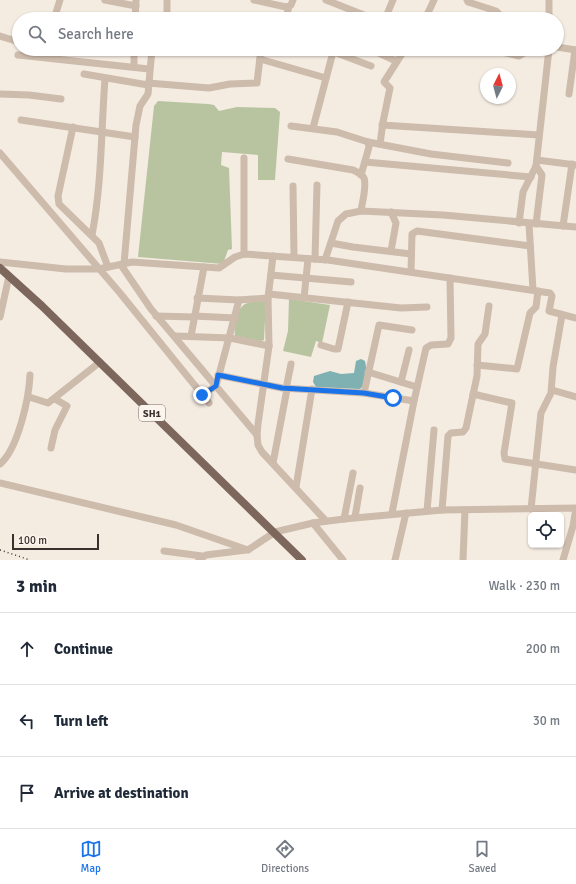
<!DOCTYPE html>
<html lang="en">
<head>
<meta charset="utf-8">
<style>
  :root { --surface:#fff; --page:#f6f6f7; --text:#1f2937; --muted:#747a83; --line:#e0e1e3; --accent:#1a73e8 }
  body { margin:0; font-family:Signika,sans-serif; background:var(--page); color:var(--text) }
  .controls { position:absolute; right:12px; bottom:12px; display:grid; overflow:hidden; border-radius:6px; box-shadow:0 1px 3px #0004 }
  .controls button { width:36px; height:36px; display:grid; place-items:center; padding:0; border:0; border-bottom:1px solid var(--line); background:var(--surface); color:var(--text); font:20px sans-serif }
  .compass { position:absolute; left:480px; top:68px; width:36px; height:36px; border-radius:50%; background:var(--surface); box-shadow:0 1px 3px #0004; rotate:6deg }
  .scale { position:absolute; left:12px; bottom:10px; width:87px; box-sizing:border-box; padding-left:4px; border:2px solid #3b302b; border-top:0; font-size:11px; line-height:14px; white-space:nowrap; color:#3b302b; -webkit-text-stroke:3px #fbf5ee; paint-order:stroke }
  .stop { position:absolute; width:12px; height:12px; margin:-9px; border:3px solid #1a73e8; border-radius:50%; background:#fff }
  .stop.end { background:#1a73e8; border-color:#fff; box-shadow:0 1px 4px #0008 }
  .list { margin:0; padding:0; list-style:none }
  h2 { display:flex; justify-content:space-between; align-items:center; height:52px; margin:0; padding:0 16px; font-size:17px }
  h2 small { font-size:13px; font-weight:400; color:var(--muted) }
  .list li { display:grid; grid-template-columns:26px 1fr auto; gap:12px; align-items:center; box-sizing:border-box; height:72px; padding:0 16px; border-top:1px solid var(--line) }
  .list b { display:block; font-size:15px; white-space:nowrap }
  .list em { font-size:13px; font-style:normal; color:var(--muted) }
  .icon { flex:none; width:22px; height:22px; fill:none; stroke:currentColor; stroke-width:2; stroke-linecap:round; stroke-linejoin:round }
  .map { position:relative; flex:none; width:576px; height:560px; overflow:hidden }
  .search { position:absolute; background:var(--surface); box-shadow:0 1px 3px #0004; left:12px; right:12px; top:12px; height:44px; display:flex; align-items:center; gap:10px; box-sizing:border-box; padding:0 14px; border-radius:22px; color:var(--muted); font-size:15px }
  .sheet { height:268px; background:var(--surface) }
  nav { display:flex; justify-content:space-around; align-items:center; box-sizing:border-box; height:56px; border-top:1px solid var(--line); background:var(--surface); font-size:11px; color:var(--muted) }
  nav a { display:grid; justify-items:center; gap:2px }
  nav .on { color:var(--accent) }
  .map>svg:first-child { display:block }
  .green { fill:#b8c4a0 }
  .water { fill:#7fb0b2 }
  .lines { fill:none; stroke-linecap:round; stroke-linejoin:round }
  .minor { stroke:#cdbbac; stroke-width:7 }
  .major { stroke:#7d675c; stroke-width:8 }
  .rail { stroke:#3b302b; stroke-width:1.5; stroke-dasharray:1 3; stroke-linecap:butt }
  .route { stroke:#1a73e8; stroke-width:5 }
  .labels { text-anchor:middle; stroke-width:4; stroke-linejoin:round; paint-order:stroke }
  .shield { fill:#fbf5ee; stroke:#756b66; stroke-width:1 }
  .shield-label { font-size:10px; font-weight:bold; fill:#3b302b }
</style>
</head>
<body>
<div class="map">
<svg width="576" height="560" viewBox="0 0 576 560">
  <rect width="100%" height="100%" fill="#f4ebe1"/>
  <g class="green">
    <path d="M158,101L208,104L214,105L219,111L237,107L275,108L280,112L275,180H258V155L222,152L221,165L229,168L232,249L228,250L223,264L138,257L154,106Z"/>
    <path d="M289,299L330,305L322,343L316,341L311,357L283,351L288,331Z"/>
    <path d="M266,300L264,340L261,341L235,336C234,329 235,324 237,317C241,300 250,303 266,300Z"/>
  </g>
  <path class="water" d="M361,359L365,361C367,369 367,384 360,389L316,387L313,382L314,376L330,371L341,374L354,373L356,361Z"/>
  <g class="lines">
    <g class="minor">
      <path d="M105,0L136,6"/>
      <path d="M254,0L286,7L291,5L293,0"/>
      <path d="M326,0L369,17"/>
      <path d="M467,0L468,2L496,11L499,14L498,19"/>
      <path d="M549,0V19"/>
      <path d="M54,19L60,0"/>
      <path d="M135,19L136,0"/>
      <path d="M167,19V0"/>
      <path d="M286,19L289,6"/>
      <path d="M385,19L393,0"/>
      <path d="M425,19L434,0"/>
      <path d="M0,36L19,42"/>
      <path d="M557,47L576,50"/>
      <path d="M326,49L371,66"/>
      <path d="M370,49L396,61"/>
      <path d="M489,49L519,56L524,53L525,49"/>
      <path d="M18,55L149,69"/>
      <path d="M260,59L326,78"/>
      <path d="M134,67V49"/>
      <path d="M84,74L148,85"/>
      <path d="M148,83L209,88L230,84L257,83L261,49"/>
      <path d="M0,94L29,95L61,99"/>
      <path d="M569,94L575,50"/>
      <path d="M21,120L135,137"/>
      <path d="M382,125L539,135"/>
      <path d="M291,126L337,132L368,142L369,147L361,175"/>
      <path d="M73,127L58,196L59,204L99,243L108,267"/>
      <path d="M313,128L333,52"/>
      <path d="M368,142L431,154L508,163"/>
      <path d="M380,144L383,122L390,88L384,82L405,49"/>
      <path d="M0,153L120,293L209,403"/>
      <path d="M288,159L353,170C357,172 362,174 364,178C367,186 362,203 361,211"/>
      <path d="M537,160L576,165"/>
      <path d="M365,162L531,177"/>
      <path d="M536,166L542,175L536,224"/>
      <path d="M293,186L294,257"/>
      <path d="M519,223L523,192L536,166L549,49"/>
      <path d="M529,224L533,290"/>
      <path d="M563,226L572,164"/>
      <path d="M92,235C102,183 101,131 105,79"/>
      <path d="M331,243L353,247L411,254"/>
      <path d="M391,251L396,223L391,212"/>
      <path d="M244,254V158"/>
      <path d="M273,256L268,298L269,346L258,424L257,435L258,445L262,452L326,521"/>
      <path d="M315,259L317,185"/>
      <path d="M325,260L338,221L346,214L361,211L443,215L576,227"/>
      <path d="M0,262L66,269H99L132,262L219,268L235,257L244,254L328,260L550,293L552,296L549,311L576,318"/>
      <path d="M124,264L136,125L140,106L148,94L152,49"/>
      <path d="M121,265L151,309L257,435"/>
      <path d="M411,272L412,234L417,231L530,246"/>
      <path d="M271,275L351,282"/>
      <path d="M269,294L401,308L427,307"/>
      <path d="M197,298L239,300L268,298"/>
      <path d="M304,298L308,259"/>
      <path d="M156,316L194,317"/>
      <path d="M194,316L235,318"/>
      <path d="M0,317L9,276"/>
      <path d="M175,336L230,338L269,346"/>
      <path d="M191,336L204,267"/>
      <path d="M321,345L334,349H338L348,302"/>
      <path d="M477,365L517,369L530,313L536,307L538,291"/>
      <path d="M368,372L417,387"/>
      <path d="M218,375L282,388L364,393L414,401L392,513"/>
      <path d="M401,382L409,350"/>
      <path d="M286,389L291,364"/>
      <path d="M552,390L576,397"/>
      <path d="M364,393L379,325L412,330"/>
      <path d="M473,394L512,403L504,453L505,459L576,470"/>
      <path d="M202,395L216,386L239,300"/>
      <path d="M29,397L48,403L100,362"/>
      <path d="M414,401L426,348L431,345L448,344L451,338L450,278"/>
      <path d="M51,448L55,430L67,406L55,399"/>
      <path d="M273,463L287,389"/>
      <path d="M0,464C18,449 29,398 30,375"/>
      <path d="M0,483L176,525L248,550L275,532L313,523L344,519L442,510L576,508L573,526L563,560"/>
      <path d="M296,487L312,389"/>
      <path d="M531,509L540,422L541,413L551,393L553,367L562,315"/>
      <path d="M442,510L448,436L451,433L463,432L466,428L477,376L478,344L485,334L489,306"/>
      <path d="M427,511L434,430"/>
      <path d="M355,517L360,488"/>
      <path d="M344,519L353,473"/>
      <path d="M313,523L343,560"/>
      <path d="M164,551L202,556"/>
      <path d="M199,560L206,555L246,550"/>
      <path d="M395,560L406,513"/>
      <path d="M463,560L465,510"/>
    </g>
    <path class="major" d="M0,268L42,306L302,560"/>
    <path class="rail" d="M0,550L30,560"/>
  </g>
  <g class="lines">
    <path class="route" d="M202,395L216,386L218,375L282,388L364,393L393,398"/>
  </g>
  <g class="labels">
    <rect class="shield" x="139" y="405" width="26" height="16" rx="3"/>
    <g class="shield-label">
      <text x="152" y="417">SH1</text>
    </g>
  </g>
</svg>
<div class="controls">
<button><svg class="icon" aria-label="locate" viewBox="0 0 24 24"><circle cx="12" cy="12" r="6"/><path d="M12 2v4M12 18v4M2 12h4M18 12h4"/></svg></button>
</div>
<svg class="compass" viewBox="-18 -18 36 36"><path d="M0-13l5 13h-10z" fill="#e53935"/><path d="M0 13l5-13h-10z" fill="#747a83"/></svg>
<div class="scale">100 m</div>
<div class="stop" style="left:393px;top:398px"></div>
<div class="stop end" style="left:202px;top:395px"></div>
<div class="search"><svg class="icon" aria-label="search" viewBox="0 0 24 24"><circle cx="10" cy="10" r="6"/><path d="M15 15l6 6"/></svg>Search here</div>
</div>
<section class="sheet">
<h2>3 min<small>Walk · 230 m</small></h2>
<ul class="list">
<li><svg class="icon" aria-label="ahead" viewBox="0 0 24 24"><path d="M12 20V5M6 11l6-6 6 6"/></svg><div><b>Continue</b></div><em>200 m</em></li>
<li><svg class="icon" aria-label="left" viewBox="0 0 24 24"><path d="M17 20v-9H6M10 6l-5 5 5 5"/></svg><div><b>Turn left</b></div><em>30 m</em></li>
<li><svg class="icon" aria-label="arrive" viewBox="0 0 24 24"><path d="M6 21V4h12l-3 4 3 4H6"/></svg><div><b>Arrive at destination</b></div></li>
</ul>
</section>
<nav>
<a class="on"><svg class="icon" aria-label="map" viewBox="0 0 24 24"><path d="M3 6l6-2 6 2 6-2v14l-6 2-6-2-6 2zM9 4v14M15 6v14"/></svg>Map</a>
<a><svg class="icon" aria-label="directions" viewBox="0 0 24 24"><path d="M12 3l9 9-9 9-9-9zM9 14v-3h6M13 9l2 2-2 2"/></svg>Directions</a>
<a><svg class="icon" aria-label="saved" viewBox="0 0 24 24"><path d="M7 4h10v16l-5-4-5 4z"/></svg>Saved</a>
</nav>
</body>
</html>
